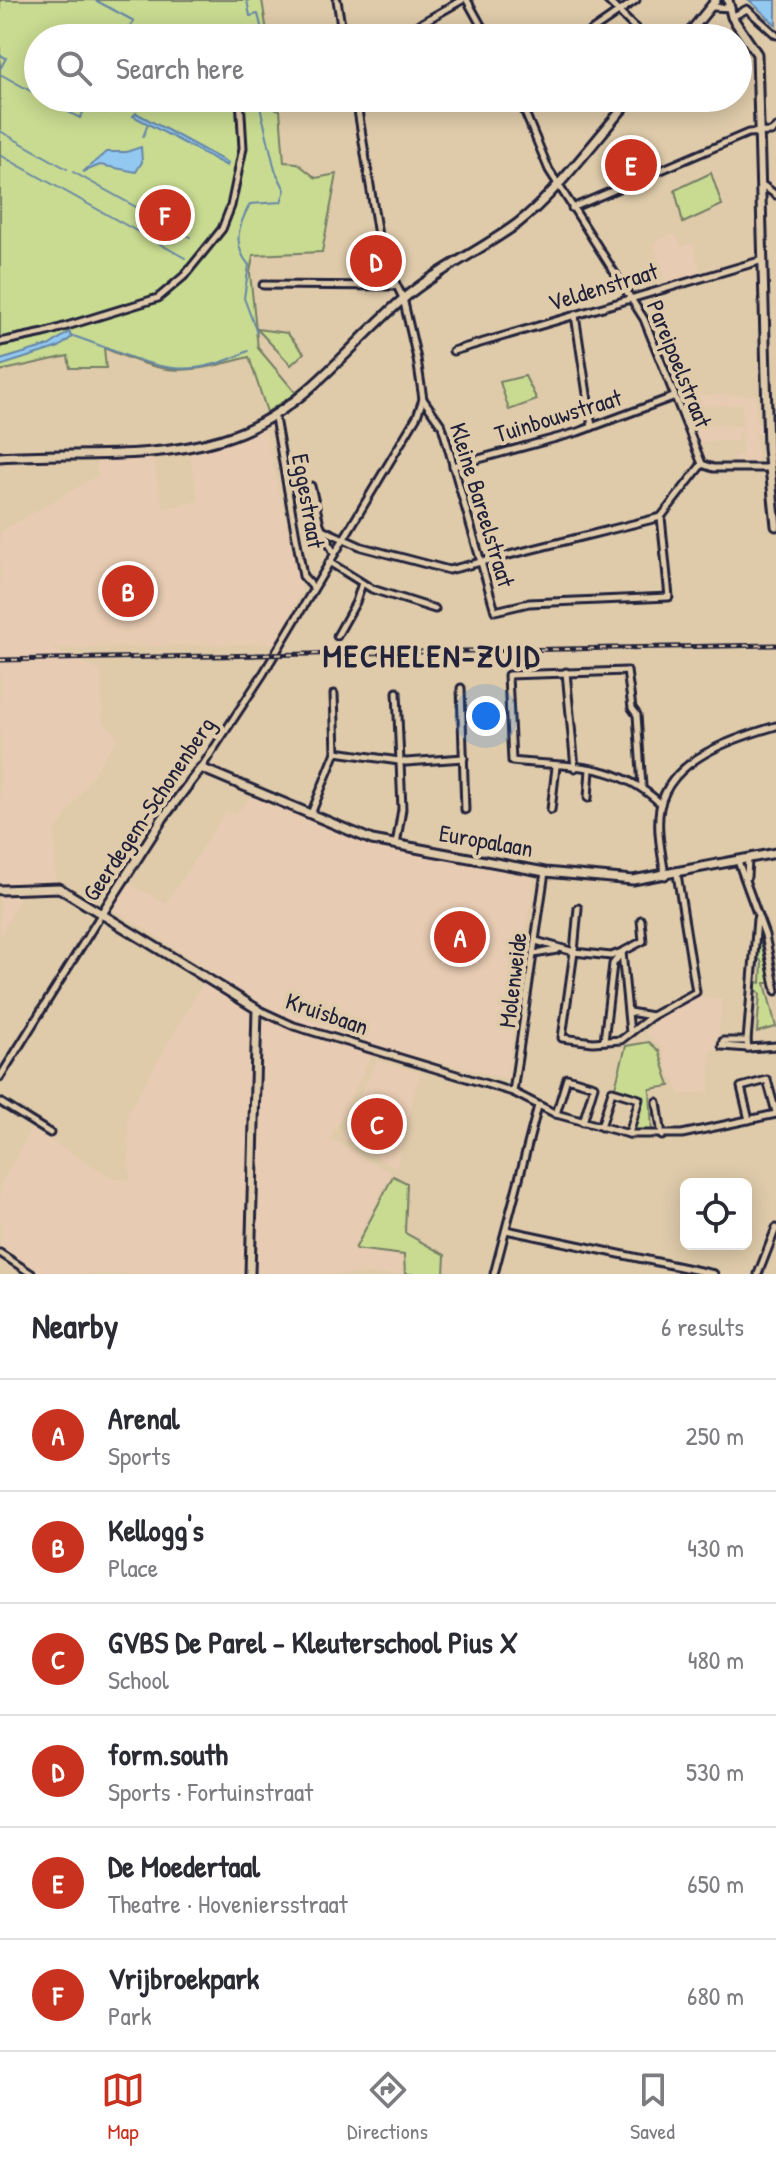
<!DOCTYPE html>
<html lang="en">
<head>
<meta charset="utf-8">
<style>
  :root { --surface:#fff; --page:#f2f2f3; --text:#2b2b33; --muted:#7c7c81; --line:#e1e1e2; --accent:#c8321e }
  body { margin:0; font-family:"Patrick Hand",sans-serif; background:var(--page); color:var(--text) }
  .controls { position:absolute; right:24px; bottom:24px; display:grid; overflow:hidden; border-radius:12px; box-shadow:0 4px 20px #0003 }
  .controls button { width:72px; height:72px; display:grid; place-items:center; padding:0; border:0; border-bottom:2px solid var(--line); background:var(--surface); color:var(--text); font:40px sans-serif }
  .you { position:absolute; left:486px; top:716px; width:28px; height:28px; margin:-20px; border:6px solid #fff; border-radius:50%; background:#1a73e8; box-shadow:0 0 0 12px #1a73e833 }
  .badge { display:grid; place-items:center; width:52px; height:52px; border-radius:50%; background:var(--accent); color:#fff; font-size:26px; font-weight:700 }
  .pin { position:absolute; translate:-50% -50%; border:4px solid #fff; box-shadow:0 2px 8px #0006 }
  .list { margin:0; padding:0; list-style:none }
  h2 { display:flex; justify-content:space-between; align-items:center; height:104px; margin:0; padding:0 32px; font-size:34px }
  h2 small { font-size:26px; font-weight:400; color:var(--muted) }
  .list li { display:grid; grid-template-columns:52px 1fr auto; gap:24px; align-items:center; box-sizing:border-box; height:112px; padding:0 32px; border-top:2px solid var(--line) }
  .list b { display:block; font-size:30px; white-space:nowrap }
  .list p { margin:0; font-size:26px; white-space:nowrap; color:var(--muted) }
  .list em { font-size:26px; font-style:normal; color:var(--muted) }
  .icon { flex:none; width:44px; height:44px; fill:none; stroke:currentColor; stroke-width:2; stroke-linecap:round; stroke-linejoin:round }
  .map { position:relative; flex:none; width:776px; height:1274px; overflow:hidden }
  .search { position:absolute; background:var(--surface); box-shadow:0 4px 20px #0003; left:24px; right:24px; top:24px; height:88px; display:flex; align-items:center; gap:20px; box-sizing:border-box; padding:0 28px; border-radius:44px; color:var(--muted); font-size:30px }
  .sheet { height:776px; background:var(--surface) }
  nav { display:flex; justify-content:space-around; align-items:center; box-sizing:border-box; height:112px; border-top:2px solid var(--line); background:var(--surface); font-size:22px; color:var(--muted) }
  nav a { display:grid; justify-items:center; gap:4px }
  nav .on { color:var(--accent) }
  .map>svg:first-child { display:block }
  .built { fill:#e7cbb2 }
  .green { fill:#c8db90; stroke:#757e66; stroke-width:2 }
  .water { fill:#93c9f1; stroke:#6686a8; stroke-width:2 }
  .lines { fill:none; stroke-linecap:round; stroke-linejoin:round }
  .stream { stroke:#6686a8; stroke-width:2 }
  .street-casing { stroke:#22223b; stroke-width:11 }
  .secondary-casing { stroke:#22223b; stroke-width:13 }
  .street { stroke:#dfcbaa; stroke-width:5 }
  .secondary { stroke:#dfcbaa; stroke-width:7 }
  .rail-casing { stroke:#22223b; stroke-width:5 }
  .rail { stroke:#dfcbaa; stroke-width:2; stroke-dasharray:6; stroke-linecap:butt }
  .labels { text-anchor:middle; stroke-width:8; stroke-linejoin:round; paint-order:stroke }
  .street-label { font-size:24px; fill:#22223b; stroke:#dfcbaa }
  .district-label { font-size:32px; font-weight:bold; letter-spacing:2px; fill:#22223b; stroke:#dfcbaa }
</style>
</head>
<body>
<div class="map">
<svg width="776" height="1274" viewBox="0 0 776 1274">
  <rect width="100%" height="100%" fill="#dfcbaa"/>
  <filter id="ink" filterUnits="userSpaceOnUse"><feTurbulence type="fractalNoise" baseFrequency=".0125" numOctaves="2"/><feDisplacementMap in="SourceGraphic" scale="16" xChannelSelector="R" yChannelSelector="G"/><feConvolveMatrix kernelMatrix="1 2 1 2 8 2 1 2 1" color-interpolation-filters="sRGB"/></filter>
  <g filter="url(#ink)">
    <g class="built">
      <path d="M670,235H676L682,247L693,243L700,273L665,283L654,243Z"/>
      <path d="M683,395H756L757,423L761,424V433L756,434L757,463L734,464V456H742V432L738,433V441H695L689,424L742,426V402L738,405L683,406Z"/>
      <path d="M265,429L302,592L275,643L53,649L101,671L103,721L118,737L55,832L56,884L27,886L0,937V532L98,475L95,460L153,457L164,508L198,501L189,451Z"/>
      <path d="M254,794L364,841L534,877L507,1079L376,1046L331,1139L391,1173L352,1250L401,1256L402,1274H35L0,1253V1185L31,1129L113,1178L130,1180L127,1113L210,971L111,907L127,882L166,904L225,812L236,813Z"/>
      <path d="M696,996L722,999L719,1033L716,1049L711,1051L709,1092L681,1095L668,1071L662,1048L645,1033L653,1026L652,1021Z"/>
      <path d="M377,1060L420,1073L396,1168L340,1137Z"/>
    </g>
    <g class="green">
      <path d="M0,0H262L268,38H38V98H263V105L280,110L284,162L297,163L316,178L337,174L322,252L253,255L250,273L258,348L296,393L267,412L249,357C182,375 169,376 104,348L106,368H70L68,356L0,371Z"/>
      <path d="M711,173L722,205L683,223L675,190Z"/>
      <path d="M257,329L287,333L304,353L291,365Z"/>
      <path d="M525,376L537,400L509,410L500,382Z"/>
      <path d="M759,933L771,983H765L776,1027L757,1032L760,993L755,989V981L761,983L762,962L757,957Z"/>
      <path d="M649,1042L659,1051L670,1086L650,1089L652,1134L633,1131L642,1096L615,1087L626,1046Z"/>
      <path d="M393,1176L407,1183L405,1233L445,1255L444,1274H405L404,1255L355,1249Z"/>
    </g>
    <g class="water">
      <path d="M749,0H776V25Z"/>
      <path d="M136,113L228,163L227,166L133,116Z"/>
      <path d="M141,147L142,162L136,172L100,165L83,172L106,152H126Z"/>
      <path d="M69,332L72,337L59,347L0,366V360L50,345Z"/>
    </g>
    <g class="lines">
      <g class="stream">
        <path d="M95,0L134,21L125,36L130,38"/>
        <path d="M247,0L250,16L258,14L264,38"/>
        <path d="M0,55L6,58L0,69"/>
        <path d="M0,74L36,94"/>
        <path d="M43,98L80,118L88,104L105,113L113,99L130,98"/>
        <path d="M0,131L67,169"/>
        <path d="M143,137L148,124"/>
        <path d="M0,155L185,258"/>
        <path d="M73,172L190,237"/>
        <path d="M257,333L244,298L249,265C232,245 238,226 250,204L281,202L285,190L275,170L258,98"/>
        <path d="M70,335C140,357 174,389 248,351"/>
      </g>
      <g class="street-casing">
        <g id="street">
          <path d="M337,0L343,38"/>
          <path d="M467,0L488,38"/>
          <path d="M607,0L645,38"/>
          <path d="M713,7L731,8"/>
          <path d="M732,17L747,9L776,35"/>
          <path d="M406,38L420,24L462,0"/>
          <path d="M581,38L636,0"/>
          <path d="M519,98L549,170L644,319L702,464L713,468H769"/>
          <path d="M761,184L776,195"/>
          <path d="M572,208L748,133L771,132L776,128"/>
          <path d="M263,285L396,286"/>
          <path d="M575,315L592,427"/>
          <path d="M0,342L44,333L158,298L184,276L222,229L231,206L243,148L240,98"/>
          <path d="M453,351L763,260"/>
          <path d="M423,399L442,426L495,611L529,603L669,597L661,517"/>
          <path d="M275,418L303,576L313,587"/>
          <path d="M453,466L578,432L673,397"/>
          <path d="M311,486L320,524L333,551"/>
          <path d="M324,530L362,547L449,570L661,517L702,464"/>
          <path d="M329,562L372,589L435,609"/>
          <path d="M337,636L356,602L362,583"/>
          <path d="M566,672L575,768"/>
          <path d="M461,688L465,810"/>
          <path d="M336,752L406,762L464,758"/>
          <path d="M201,768L263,674L417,416L423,399L417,359L403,298L381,254L356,98"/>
          <path d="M642,786L637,715L632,708L627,671L508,675L512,761C572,768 614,760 661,804"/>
          <path d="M588,798L590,769"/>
          <path d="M551,810L556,767"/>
          <path d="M311,814L336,752L334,694"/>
          <path d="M396,845L402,809L397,692"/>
          <path d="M738,861L765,935L776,991"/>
          <path d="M665,876C662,854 656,830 660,808C670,758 735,738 776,726"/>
          <path d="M747,877L748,859"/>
          <path d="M578,908L574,952L611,956L622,952L630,1033"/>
          <path d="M757,919L747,1041L748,1048L776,1046"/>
          <path d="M536,941L574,952L562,1038L593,1042L621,1040L652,1016L696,992L677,874"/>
          <path d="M534,954L557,950"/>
          <path d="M257,1009L294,1026L513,1092L556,1114L629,1134H682L776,1114"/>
          <path d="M629,1012L652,1016"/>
          <path d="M604,1041L613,964L622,952L643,941L641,920"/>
          <path d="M747,1041H723L722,1046L748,1048"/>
          <path d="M0,1077L102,913"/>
          <path d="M513,1092L545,872"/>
          <path d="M0,1102L50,1133"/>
          <path d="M657,1102L662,1136"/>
          <path d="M556,1114L567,1078L594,1086L583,1122"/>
          <path d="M749,1120L741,1087L767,1080L776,1112"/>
          <path d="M601,1127L612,1091L639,1099L629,1134"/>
          <path d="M506,1230L714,1274"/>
          <path d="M0,1253L32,1274"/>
          <path d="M494,1274L538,1106"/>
          <path d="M758,1274L776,1228"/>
        </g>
      </g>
      <g class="secondary-casing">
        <g id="secondary">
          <path d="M728,0L732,17L757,54L768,448L776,526"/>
          <path d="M685,38L716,0"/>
          <path d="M0,457C75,452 149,461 222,439C300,416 343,351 402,300C435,271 482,250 518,223C556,194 598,136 632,98"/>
          <path d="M0,890L59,888L257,1009L250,1274"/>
          <path d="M103,912L163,818L201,768L372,840L545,872L633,880L776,853"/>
        </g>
      </g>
      <use href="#street" class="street"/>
      <use href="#secondary" class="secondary"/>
      <g class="rail-casing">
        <path id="rail" d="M0,660L776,645"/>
      </g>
      <use href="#rail" class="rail"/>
    </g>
  </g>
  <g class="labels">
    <g class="street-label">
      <text transform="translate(603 287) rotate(-17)" y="8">Veldenstraat</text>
      <text transform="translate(679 364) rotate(68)" y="8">Pareipoelstraat</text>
      <text transform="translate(558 416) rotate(-17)" y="8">Tuinbouwstraat</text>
      <text transform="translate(308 501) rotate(80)" y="8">Eggestraat</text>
      <text transform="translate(482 505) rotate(73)" y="8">Kleine Bareelstraat</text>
      <text transform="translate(149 809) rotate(-56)" y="8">Geerdegem-Schonenberg</text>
      <text transform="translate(486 841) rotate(10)" y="8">Europalaan</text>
      <text transform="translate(513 980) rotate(-83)" y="8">Molenweide</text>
      <text transform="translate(327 1014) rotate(19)" y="8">Kruisbaan</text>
    </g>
    <g class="district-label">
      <text x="432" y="667">MECHELEN-ZUID</text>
    </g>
  </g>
</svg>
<div class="controls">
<button><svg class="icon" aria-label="locate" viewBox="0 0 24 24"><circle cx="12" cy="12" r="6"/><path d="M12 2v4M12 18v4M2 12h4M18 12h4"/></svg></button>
</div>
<div class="you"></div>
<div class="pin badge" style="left:460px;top:937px">A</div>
<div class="pin badge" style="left:128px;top:591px">B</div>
<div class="pin badge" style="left:377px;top:1124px">C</div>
<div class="pin badge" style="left:376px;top:261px">D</div>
<div class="pin badge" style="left:631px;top:165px">E</div>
<div class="pin badge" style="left:165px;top:215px">F</div>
<div class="search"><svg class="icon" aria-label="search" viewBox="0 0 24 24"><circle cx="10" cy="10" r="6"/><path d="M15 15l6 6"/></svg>Search here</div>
</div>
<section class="sheet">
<h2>Nearby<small>6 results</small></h2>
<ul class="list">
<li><span class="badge">A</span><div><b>Arenal</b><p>Sports</p></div><em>250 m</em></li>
<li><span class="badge">B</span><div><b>Kellogg's</b><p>Place</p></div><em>430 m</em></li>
<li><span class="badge">C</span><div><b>GVBS De Parel - Kleuterschool Pius X</b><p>School</p></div><em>480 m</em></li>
<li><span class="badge">D</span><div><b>form.south</b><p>Sports · Fortuinstraat</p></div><em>530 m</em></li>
<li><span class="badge">E</span><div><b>De Moedertaal</b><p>Theatre · Hoveniersstraat</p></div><em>650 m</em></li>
<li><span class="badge">F</span><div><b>Vrijbroekpark</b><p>Park</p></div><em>680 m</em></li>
</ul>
</section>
<nav>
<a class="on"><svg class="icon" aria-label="map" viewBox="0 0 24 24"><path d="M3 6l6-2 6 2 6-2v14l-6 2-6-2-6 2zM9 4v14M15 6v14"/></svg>Map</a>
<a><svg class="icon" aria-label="directions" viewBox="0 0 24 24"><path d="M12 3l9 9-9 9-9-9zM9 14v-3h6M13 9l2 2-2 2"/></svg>Directions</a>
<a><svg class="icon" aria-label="saved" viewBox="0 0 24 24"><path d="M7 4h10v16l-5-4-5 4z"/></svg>Saved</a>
</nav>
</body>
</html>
